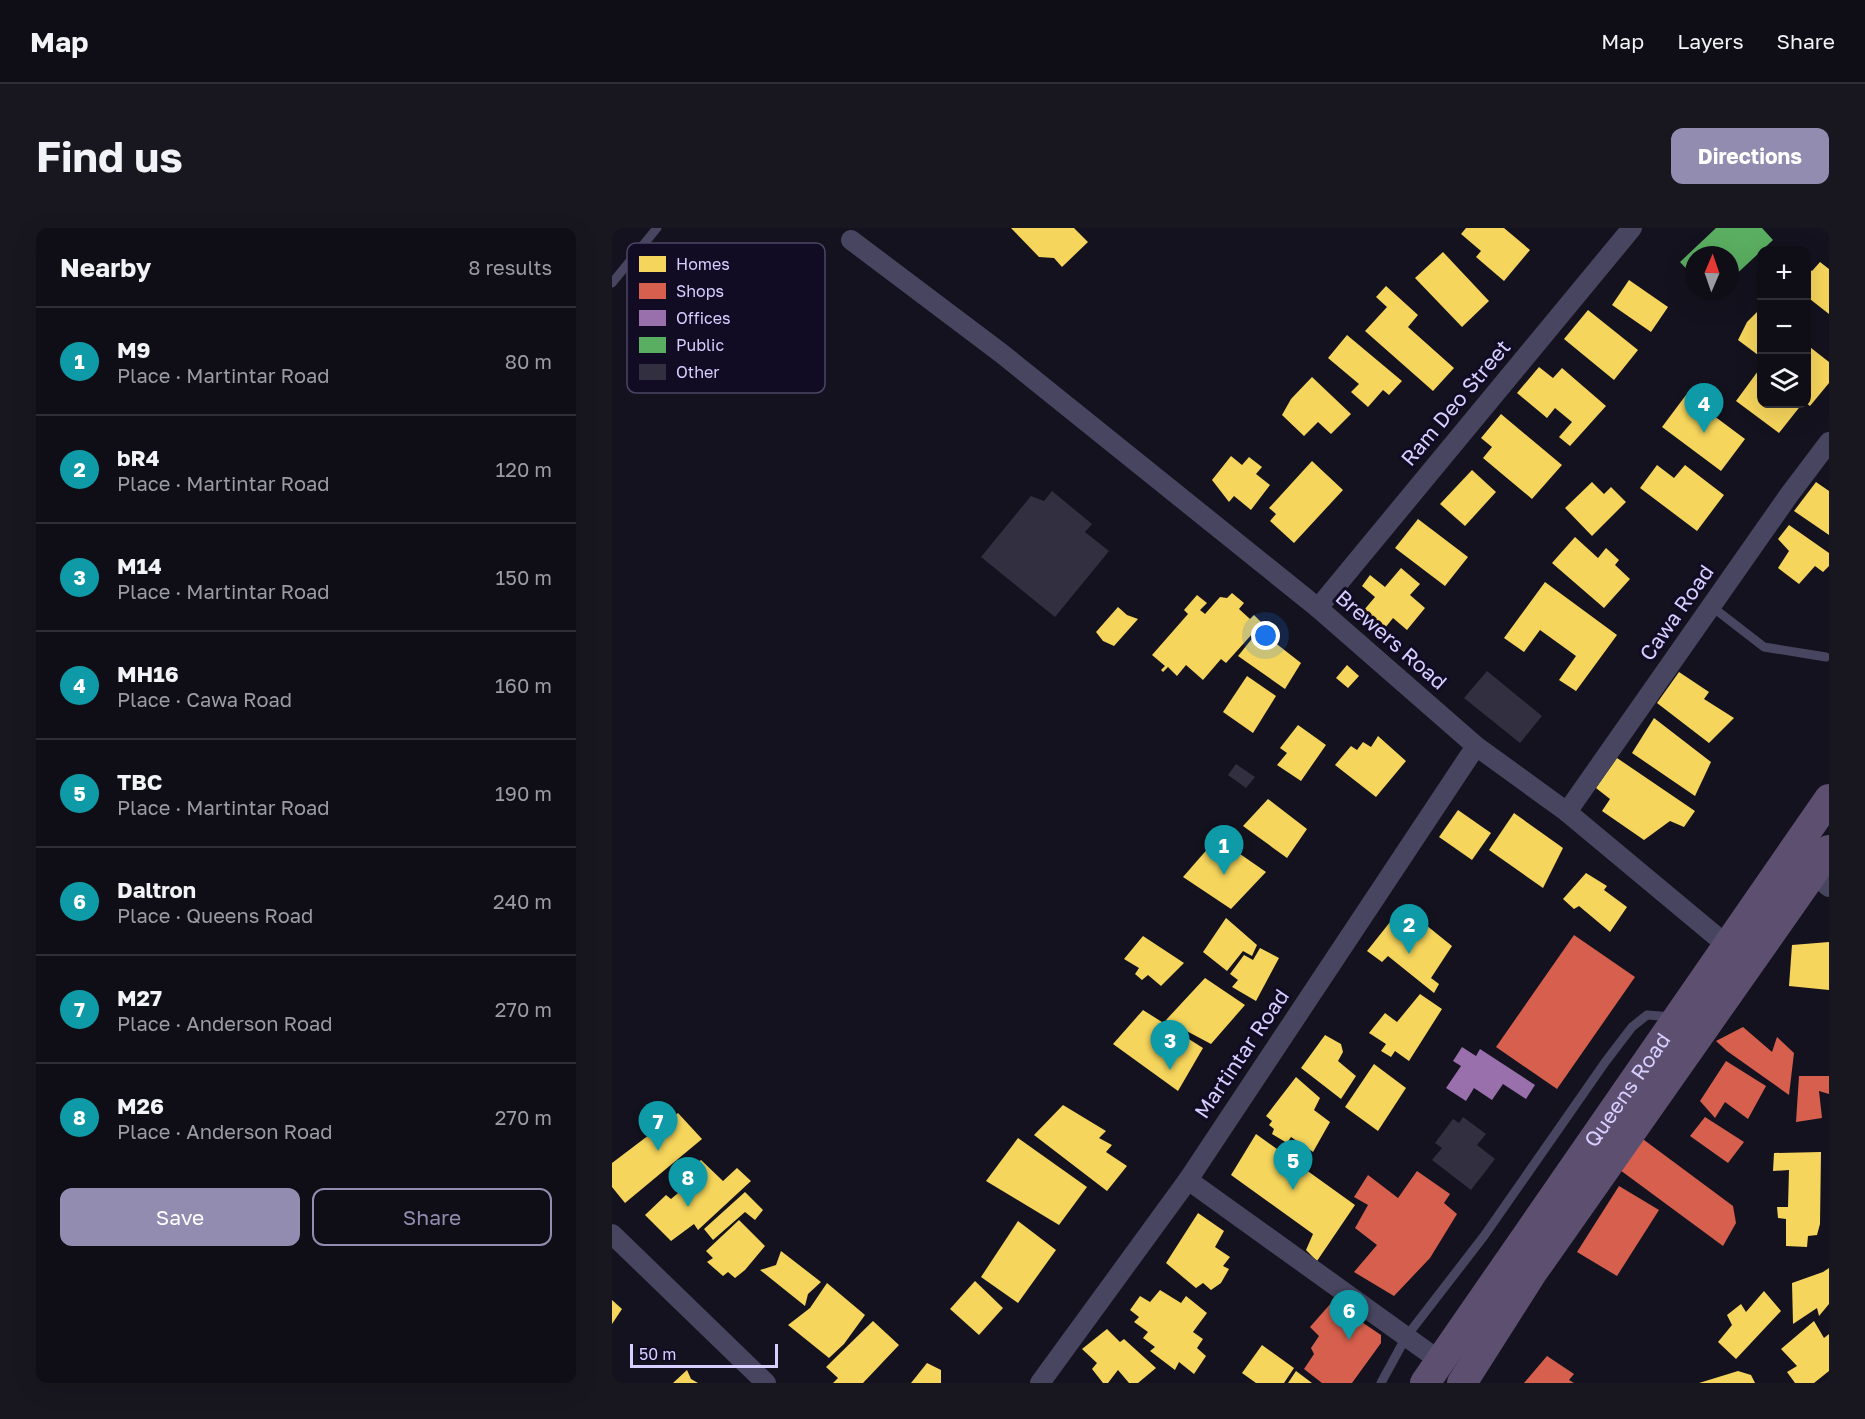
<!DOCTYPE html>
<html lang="en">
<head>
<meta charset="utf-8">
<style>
  :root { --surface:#0f0e16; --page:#18171f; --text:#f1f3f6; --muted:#9b9ca1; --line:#2f2e35; --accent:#928db0 }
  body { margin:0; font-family:"Golos Text",sans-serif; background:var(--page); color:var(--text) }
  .controls { position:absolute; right:18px; top:18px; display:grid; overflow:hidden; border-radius:12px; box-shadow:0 6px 24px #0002 }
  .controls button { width:54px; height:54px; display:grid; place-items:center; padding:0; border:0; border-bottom:2px solid var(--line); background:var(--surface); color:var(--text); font:30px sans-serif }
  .compass { position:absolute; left:1073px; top:18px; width:54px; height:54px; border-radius:50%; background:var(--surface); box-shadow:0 6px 24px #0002; rotate:2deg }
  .scale { position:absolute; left:18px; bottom:15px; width:148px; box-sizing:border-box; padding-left:6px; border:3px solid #d6cfff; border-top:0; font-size:16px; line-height:21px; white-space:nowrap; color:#d6cfff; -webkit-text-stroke:4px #110c24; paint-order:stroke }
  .you { position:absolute; left:654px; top:408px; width:21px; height:21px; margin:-15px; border:4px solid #fff; border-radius:50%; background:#1a73e8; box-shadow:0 0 0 9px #1a73e833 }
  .badge { display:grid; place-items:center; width:39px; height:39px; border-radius:50%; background:var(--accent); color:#fff; font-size:20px; font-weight:700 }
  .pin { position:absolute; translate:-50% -50px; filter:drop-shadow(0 2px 3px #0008) }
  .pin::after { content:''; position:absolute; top:32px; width:21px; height:18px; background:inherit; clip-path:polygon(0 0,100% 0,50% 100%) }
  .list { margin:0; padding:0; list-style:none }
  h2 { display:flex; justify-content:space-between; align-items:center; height:78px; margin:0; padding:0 24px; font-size:26px }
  h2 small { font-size:20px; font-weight:400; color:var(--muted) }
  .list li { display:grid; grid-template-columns:39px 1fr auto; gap:18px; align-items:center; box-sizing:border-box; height:108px; padding:0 24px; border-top:2px solid var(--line) }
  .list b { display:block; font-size:22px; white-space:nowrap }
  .list p { margin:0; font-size:20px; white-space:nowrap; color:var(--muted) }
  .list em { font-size:20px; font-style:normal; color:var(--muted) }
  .actions { display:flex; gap:12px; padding:18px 24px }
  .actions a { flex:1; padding:14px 0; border:2px solid var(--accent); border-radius:12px; text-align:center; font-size:21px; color:var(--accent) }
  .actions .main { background:var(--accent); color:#fff }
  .icon { flex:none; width:33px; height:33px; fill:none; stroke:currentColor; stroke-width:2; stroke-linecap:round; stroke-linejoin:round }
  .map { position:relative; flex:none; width:1217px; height:1155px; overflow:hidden; border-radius:12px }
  header { display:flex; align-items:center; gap:36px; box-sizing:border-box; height:84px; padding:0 30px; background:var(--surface); border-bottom:2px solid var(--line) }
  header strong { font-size:28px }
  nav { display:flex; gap:33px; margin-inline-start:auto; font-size:21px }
  .intro { display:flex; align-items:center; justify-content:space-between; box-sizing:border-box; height:144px; padding:0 36px }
  h1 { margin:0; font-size:42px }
  .button { padding:15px 27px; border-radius:12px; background:var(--accent); color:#fff; font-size:21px; font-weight:700 }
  main { display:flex; gap:36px; padding:0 36px }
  aside { flex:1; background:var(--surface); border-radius:12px; box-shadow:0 6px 24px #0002 }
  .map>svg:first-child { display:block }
  .homes { fill:#f6d55c }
  .shops { fill:#d6604d }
  .offices { fill:#9970ab }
  .public { fill:#5aae61 }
  .building { fill:#322f41 }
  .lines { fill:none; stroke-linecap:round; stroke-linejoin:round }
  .service { stroke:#47455f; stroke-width:9 }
  .minor { stroke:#47455f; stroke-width:20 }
  .primary { stroke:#5d4f70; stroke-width:30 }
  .labels { text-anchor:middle; stroke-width:6; stroke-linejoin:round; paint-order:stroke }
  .street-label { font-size:21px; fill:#d6cfff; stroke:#110c24 }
  .key { fill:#110c24; stroke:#4c4666; stroke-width:1.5 }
  .key-label { font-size:16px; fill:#d6cfff }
</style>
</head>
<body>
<header>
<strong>Map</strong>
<nav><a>Map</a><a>Layers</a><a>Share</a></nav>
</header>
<div class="intro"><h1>Find us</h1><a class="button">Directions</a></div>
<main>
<aside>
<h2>Nearby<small>8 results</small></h2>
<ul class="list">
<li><span class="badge" style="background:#0f9aa8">1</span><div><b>M9</b><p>Place · Martintar Road</p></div><em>80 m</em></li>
<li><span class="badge" style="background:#0f9aa8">2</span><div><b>bR4</b><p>Place · Martintar Road</p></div><em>120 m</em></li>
<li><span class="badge" style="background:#0f9aa8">3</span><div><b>M14</b><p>Place · Martintar Road</p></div><em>150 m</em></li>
<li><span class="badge" style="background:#0f9aa8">4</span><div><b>MH16</b><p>Place · Cawa Road</p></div><em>160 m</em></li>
<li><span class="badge" style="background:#0f9aa8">5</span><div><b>TBC</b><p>Place · Martintar Road</p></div><em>190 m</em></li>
<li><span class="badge" style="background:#0f9aa8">6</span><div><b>Daltron</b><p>Place · Queens Road</p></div><em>240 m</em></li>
<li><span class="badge" style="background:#0f9aa8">7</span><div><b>M27</b><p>Place · Anderson Road</p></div><em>270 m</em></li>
<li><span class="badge" style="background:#0f9aa8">8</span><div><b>M26</b><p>Place · Anderson Road</p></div><em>270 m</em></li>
</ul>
<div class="actions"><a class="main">Save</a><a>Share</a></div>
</aside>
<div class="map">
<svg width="1217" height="1155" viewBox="0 0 1217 1155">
  <rect width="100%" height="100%" fill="#14121e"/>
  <g class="homes">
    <path d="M399,0H462L476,14L450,39L442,30L427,29Z"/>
    <path d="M854,0H892L918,22L892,53L864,29L869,23L849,6Z"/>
    <path d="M831,24L877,73L850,99L803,50Z"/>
    <path d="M1208,34L1217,41V86L1194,68V39L1200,43Z"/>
    <path d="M1017,52L1056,79L1039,104L1000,77Z"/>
    <path d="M774,58L806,87L796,99L842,140L821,163L753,103L775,79L764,69Z"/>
    <path d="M1150,79V130L1126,112L1135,94Z"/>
    <path d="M976,82L1026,122L1002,152L952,111Z"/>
    <path d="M735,107L790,153L777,167L771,162L756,179L739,164L747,156L716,130Z"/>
    <path d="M1194,116L1217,134V155L1198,178L1194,175Z"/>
    <path d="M927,139L941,150L950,140L994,178L958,218L947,209L960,194L943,180L935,190L905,165Z"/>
    <path d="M1146,143L1150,146V176H1190L1167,205L1124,173Z"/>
    <path d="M700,149L739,186L719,206L706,194L692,208L670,187L679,171Z"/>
    <path d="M1074,167L1133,211L1109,243L1050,199Z"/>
    <path d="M889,186L950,237L920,271L871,230L880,219L869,210Z"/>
    <path d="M619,228L630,237L637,229L650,239L644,246L658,257L639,282L622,268L617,274L600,252Z"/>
    <path d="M700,233L731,262L682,315L658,293L664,286L657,280Z"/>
    <path d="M1045,237L1062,250L1073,237L1112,267L1085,303L1028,260Z"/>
    <path d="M860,242L884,264L853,298L828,276Z"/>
    <path d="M980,254L992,266L999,259L1014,274L980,308L953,280Z"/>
    <path d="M1204,254L1217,263V307L1182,283Z"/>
    <path d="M806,291L856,329L833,358L783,320Z"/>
    <path d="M1177,297L1217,325V338L1211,344L1203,338L1187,356L1166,340L1177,323L1166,311Z"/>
    <path d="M963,309L986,330L994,320L1007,332L1003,337L1018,351L992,380L940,335Z"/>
    <path d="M789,340L808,356L798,367L813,380L795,402L781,390L773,400L752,382L763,369L750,358L758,347L773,359Z"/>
    <path d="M933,354L1005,407L964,463L947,452L964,428L928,402L912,424L892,410Z"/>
    <path d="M620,365L632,375L627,381L638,391L642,387L650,395L614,435L609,431L591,452L574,437L565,448L556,439L551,444L549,442L553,438L540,427L576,386L572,382L585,367L595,375L588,382L593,386L608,369L615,370Z"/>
    <path d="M506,379L515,387L526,391L502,418L491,413L484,404Z"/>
    <path d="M647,402L689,435L673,461L626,428Z"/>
    <path d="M735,437L747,448L736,460L724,450Z"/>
    <path d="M1067,444L1097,464L1092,471L1122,490L1097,515L1045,475Z"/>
    <path d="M635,448L664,468L641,505L611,484Z"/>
    <path d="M1042,490L1099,534L1083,568L1020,525Z"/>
    <path d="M686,497L714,517L689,553L665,537L675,525L668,520Z"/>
    <path d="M766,508L794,533L764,569L723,537L739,518L745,522L751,514L759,519Z"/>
    <path d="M1005,530L1083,583L1072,599L1058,593L1032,612L990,583L998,571L984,560Z"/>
    <path d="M656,571L695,601L675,630L631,598Z"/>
    <path d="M846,582L879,605L860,632L827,609Z"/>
    <path d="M902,585L951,620L931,660L877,622Z"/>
    <path d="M605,610L654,644L619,681L571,649Z"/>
    <path d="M974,645L995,658L992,662L1015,679L998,704L967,678L962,681L951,671Z"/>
    <path d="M786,684L810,704L814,697L840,718L819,750L827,756L822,765L776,728L770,734L755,723Z"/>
    <path d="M614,690L645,717L640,728L631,723L615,743L591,724Z"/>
    <path d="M531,708L572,735L549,758L536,747L530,752L523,746L527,740L512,731Z"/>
    <path d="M1217,714V762L1177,758L1180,717Z"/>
    <path d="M648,720L667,730L644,773L620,759L626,752L618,746L632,727L641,732Z"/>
    <path d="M593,750L633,777L599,816L554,792Z"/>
    <path d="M808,766L830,781L797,833L783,823L779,829L769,823L774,816L757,805L773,785L785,794Z"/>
    <path d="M531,782L591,820L566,863L501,816Z"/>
    <path d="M713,807L729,816L731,824L726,833L744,848L729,871L689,840Z"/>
    <path d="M762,836L794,860L766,903L733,879Z"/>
    <path d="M684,849L708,870L702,882L718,894L701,924L679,909L675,915L660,906L662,901L657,897L660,893L654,888Z"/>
    <path d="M451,877L494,903L487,910L500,917L494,924L515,938L495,963L422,907Z"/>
    <path d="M66,885L90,911L13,975L0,959V935Z"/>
    <path d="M644,906L743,977L705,1033L694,1022L701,1006L619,947Z"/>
    <path d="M406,910L475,959L447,997L374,953Z"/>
    <path d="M1209,924L1208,996L1205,1007L1196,1008L1195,1019L1174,1018V991L1166,990L1165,979H1176L1177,942L1161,943L1162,925Z"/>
    <path d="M89,932L111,953L125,940L139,953L86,1002L82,996L59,1013L33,987L54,967L59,971L72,960L66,951Z"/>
    <path d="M133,964L151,982L143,992L133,984L101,1012L92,1001Z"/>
    <path d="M586,985L612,1003L603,1019L618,1029L611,1038L617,1041L609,1055L599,1062L591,1055L584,1060L554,1035Z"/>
    <path d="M127,992L153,1018L133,1042L123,1050L116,1044L111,1048L95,1034L101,1030L94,1023Z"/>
    <path d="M406,993L444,1022L406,1075L369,1049Z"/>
    <path d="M169,1023L209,1054L196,1066L193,1078L148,1042L164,1037Z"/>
    <path d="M1217,1040V1076L1207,1088L1205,1080L1181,1096L1180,1055L1211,1044Z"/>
    <path d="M363,1053L391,1080L367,1107L338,1081Z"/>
    <path d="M215,1055L253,1087L232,1116L217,1130L176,1097L198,1080Z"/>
    <path d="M548,1062L569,1075L574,1068L595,1085L581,1104L591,1111L585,1120L594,1128L582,1146L567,1134L563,1142L538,1123L543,1119L531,1110L536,1104L522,1094L527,1089L518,1082L528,1068L538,1074Z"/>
    <path d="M1152,1063L1169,1083L1124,1131L1106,1114L1120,1097L1115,1087L1129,1076L1134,1084Z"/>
    <path d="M0,1072L10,1081L0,1096Z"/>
    <path d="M261,1093L287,1117L251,1155H221L226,1150L214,1139Z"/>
    <path d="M1202,1093L1212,1110L1217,1106V1143L1202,1155H1183L1175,1144L1185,1138L1169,1121Z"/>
    <path d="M495,1101L508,1114L512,1111L544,1140L526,1155H517L506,1142L496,1155H491L480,1141L485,1135L470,1121Z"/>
    <path d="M650,1117L682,1140L672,1155H644L630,1145Z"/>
    <path d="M315,1135L329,1142V1155H299Z"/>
    <path d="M75,1142L79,1151L86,1155H61Z"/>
    <path d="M684,1143L700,1155H676Z"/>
    <path d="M1126,1143L1139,1147L1143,1155H1087Z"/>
  </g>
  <g class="shops">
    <path d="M962,707L1023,749L945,861L884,819Z"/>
    <path d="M1131,799L1160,824L1165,809L1182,825L1177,867L1115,823L1104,813Z"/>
    <path d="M1114,833L1154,858L1136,891L1113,874L1103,890L1088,873Z"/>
    <path d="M1187,848H1217V866L1207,863L1210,890L1184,894Z"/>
    <path d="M1093,889L1132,914L1116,935L1078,908Z"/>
    <path d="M1024,906L1121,978L1124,995L1111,1018L1008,942Z"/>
    <path d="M805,943L838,966L832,975L845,986L818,1030L782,1068L742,1044L765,1017L743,1000L756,977L742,969L756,947L786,970Z"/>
    <path d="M1007,958L1047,982L1005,1048L965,1024Z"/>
    <path d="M720,1074L769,1107V1115L740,1155H710L692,1141L702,1126L699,1120L707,1108L698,1099Z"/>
    <path d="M935,1128L962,1146L957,1152L962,1155H912Z"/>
  </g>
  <path class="offices" d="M850,819L864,828L868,821L923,857L914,871L891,856L880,872L862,860L854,873L834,860L849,838L841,833Z"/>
  <path class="public" d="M1104,0H1150L1161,12L1118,52V27H1082V49L1068,34Z"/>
  <g class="building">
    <path d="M440,263L480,296L473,304L497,323L443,389L369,329L419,268L432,273Z"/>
    <path d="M875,443L930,488L908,515L852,470Z"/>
    <path d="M624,536L643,549L634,560L616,547Z"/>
    <path d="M851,889L874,906L865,917L883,931L859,962L820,932L830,920L823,915L841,891L847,895Z"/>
  </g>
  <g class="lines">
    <g class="service">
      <path d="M0,55L45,0"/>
      <path d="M1099,378L1152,419L1214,429"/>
      <path d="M769,1155L794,1109L872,1008L994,833L1020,799L1035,787L1061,789"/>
    </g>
    <g class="minor">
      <path d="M239,12L389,125L706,380L864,518L955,584L1123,724"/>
      <path d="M706,380L1020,0"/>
      <path d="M955,584L1177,267L1217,214"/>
      <path d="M1192,639L1217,659"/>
      <path d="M576,952L828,1133"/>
      <path d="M0,1006L154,1155"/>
      <path d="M428,1155L576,952L864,518"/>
    </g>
    <g class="primary">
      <path id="s1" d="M813,1155L1217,571"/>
      <path d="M850,1155L920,1045L1217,622"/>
    </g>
  </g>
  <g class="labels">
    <g class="street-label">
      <text transform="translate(844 175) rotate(-50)" y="7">Ram Deo Street</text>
      <text transform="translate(1065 385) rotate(-55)" y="7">Cawa Road</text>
      <text transform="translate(779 412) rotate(41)" y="7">Brewers Road</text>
      <text transform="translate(630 826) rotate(-56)" y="7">Martintar Road</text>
      <text dy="7" stroke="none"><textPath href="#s1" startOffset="356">Queens Road</textPath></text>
    </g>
  </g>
  <rect x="15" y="15" width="198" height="150" rx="9" class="key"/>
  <rect x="27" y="28" width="27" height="16" fill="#f6d55c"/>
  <rect x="27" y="55" width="27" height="16" fill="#d6604d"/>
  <rect x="27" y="82" width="27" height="16" fill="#9970ab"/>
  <rect x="27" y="109" width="27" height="16" fill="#5aae61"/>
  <rect x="27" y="136" width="27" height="16" fill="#322f41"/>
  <g class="key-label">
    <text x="64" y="42">Homes</text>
    <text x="64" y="69">Shops</text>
    <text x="64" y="96">Offices</text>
    <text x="64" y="123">Public</text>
    <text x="64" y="150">Other</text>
  </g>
</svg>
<div class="controls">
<button>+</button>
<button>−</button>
<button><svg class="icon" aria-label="layers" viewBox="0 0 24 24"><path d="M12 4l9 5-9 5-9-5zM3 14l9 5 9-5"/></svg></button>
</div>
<svg class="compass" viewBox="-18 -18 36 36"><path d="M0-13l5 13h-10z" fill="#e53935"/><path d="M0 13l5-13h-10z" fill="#9b9ca1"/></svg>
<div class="scale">50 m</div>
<div class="you"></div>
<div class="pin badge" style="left:612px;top:647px;background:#0f9aa8">1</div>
<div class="pin badge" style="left:797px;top:726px;background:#0f9aa8">2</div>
<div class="pin badge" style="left:558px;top:842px;background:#0f9aa8">3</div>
<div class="pin badge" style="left:1092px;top:205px;background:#0f9aa8">4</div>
<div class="pin badge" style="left:681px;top:962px;background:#0f9aa8">5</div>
<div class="pin badge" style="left:737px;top:1112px;background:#0f9aa8">6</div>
<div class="pin badge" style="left:46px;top:923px;background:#0f9aa8">7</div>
<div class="pin badge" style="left:76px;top:979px;background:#0f9aa8">8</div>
</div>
</main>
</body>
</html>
